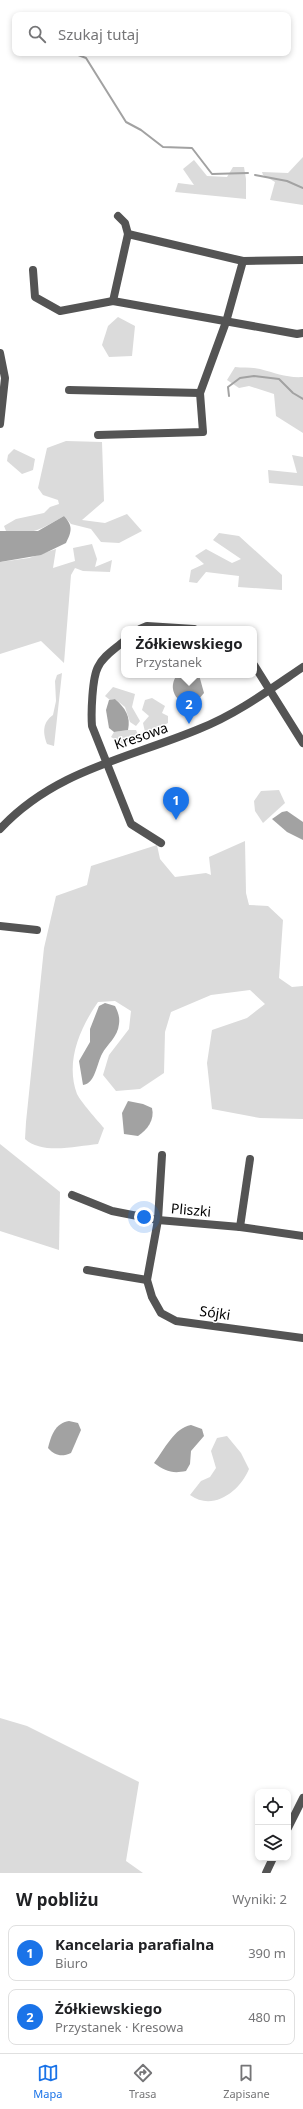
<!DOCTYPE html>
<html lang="pl">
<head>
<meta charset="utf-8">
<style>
  :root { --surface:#fff; --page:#f6f6f6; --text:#202124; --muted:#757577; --line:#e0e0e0; --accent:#1a73e8 }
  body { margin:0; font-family:"Noto Sans",sans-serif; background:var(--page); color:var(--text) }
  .controls { position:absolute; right:12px; bottom:12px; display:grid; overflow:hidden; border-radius:8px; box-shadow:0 2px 6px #0003 }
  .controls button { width:36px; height:36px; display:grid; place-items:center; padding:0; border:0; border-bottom:1px solid var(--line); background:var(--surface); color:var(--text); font:20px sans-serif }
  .you { position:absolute; left:144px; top:1217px; width:14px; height:14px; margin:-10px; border:3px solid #fff; border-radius:50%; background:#1a73e8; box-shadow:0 0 0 6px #1a73e833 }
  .badge { display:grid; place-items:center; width:26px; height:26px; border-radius:50%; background:var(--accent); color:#fff; font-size:13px; font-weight:700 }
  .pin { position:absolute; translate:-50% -33px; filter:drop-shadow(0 1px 2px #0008) }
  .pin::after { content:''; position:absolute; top:21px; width:14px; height:12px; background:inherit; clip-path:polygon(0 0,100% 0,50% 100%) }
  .popup { position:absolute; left:121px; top:626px; width:136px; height:52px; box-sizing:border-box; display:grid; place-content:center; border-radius:8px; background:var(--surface); filter:drop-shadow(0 1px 3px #0005); font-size:13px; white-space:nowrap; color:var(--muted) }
  .popup b { font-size:15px; color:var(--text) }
  .popup::after { content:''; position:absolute; left:50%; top:100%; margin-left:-8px; border:8px solid transparent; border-top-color:var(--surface) }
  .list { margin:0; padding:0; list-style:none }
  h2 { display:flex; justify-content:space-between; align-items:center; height:52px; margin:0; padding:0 16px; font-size:17px }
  h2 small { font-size:13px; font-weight:400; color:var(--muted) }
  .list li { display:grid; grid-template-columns:26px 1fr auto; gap:12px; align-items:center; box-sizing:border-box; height:56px; margin:0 8px 8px; padding:0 8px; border:1px solid var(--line); border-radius:8px }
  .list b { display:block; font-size:15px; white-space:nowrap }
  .list p { margin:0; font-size:13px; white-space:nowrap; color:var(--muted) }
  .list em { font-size:13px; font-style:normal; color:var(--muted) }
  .icon { flex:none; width:22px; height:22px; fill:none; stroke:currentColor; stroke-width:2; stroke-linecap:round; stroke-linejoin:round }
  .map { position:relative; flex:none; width:303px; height:1873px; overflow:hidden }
  .search { position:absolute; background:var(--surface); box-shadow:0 2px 6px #0003; left:12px; right:12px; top:12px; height:44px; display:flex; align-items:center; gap:10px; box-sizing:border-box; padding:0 14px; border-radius:8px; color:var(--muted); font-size:15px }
  .sheet { height:180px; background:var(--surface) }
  nav { display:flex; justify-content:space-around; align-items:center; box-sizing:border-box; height:56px; border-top:1px solid var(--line); background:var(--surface); font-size:11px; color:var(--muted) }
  nav a { display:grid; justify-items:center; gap:2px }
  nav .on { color:var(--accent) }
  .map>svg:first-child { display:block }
  .green { fill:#dbdbdb }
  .water { fill:#a2a2a2 }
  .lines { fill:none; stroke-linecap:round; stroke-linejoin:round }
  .stream { stroke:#a2a2a2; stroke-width:2 }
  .minor { stroke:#545454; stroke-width:8 }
  .tertiary { stroke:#545454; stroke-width:8 }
  .labels { text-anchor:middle; stroke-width:3; stroke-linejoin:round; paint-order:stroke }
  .street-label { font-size:14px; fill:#000; stroke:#fff }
</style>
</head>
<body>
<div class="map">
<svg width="303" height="1873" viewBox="0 0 303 1873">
  <rect width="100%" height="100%" fill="#fff"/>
  <g class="green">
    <path d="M303,157V205L270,200L275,182L263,175L262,172L288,173Z"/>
    <path d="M194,160L207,176L227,177L233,167H244L246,179V199L175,192L178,183L194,185L183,169Z"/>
    <path d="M118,317L135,326L132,356L109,357L102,345L108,326Z"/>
    <path d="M235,367C243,368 252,367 260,369C276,373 286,378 303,377V433L276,416L274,394L249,386L239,388L227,380Z"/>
    <path d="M66,441L102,442L104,501L82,520L105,523L127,514L142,531L119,543L101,542L91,529L71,524L64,516C46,526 28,539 6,531L4,526L16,519L44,513L50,507L59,504L58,500L43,495L38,488L47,448Z"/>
    <path d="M14,449L35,459L33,470L22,474L7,461L8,455Z"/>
    <path d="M292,455L303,457V486L269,483L268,470L297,473Z"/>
    <path d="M219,533L239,536L282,575V590L238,587L239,576L206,572L197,583L189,582L191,570L204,564L195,556L206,549L232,563L241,559L213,540Z"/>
    <path d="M92,544L97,559L95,567L112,560L110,572L83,571L75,568L71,575L64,663L41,641L0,654V562L29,558L56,549L53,568L75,561L73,548Z"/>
    <path d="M62,673L54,746L47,744C43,733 42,723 53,715L56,701L55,681L57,675Z"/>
    <path d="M113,687L135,694L132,707L140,721L136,726L130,722L125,707L115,699L110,700L105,696Z"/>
    <path d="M152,698L165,706L162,713L168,716V723L164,725L165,731L150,735L145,732L143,723L149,716L142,710L145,700Z"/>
    <path d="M128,730H136L139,738L123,744L111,737L114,732Z"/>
    <path d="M279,790L285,803L263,823L255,811L254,801L261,791Z"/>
    <path d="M245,841L246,893L249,905L268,906L283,920L279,978L292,987L303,986V1119L260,1118L212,1109L207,1063L212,1030L247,1018L265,1004L250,990L211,995L171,1012L165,1032L164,1073L140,1089L116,1091L103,1075L109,1055L129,1029L131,1011L115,1001L98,1002C80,1028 65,1062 77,1094C81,1102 97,1120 104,1128L98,1144C77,1146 42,1155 25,1139L26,1122L44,948L56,896L87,885L91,866L157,845L160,859L175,877L206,873L211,875L209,857Z"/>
    <path d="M0,1144L60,1192L59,1250L0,1231Z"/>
    <path d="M227,1436L241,1453L249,1469C240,1491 213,1512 190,1495L201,1481L210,1477L216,1468L211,1451L217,1438Z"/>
    <path d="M0,1718L27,1726L139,1782L126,1861L143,1873H0Z"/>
  </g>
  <g class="water">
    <path d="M64,516C73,526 72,531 66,543L41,555L0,562V531H38Z"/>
    <path d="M177,675H199L204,693L198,700L184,704C173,697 169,686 177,675Z"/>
    <path d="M115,699C125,708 131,716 128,730L114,732L109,728L106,710L109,700Z"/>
    <path d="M287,811L303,822V840L287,832L272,819L282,812Z"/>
    <path d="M105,1003L115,1006C118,1012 120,1017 119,1024C118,1037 107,1044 102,1054C97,1063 95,1084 83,1085L79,1061L90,1042V1029L99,1006Z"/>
    <path d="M128,1101L143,1104L152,1108C155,1120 147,1130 138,1136L124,1134L122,1113Z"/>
    <path d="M69,1421L78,1423L81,1430L71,1453C62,1457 55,1456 48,1448C51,1436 55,1423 69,1421Z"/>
    <path d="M191,1425L202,1429L204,1436L191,1451L190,1464L186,1471C172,1474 165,1471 154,1463C165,1449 174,1428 191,1425Z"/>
  </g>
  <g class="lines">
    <g class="stream">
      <path d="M73,53L86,58L126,122L141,130L163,147L192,148L212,174L248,173"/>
      <path d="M255,175L287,181L303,188"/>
      <path d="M229,396L228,387L240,378L254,376L279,379L293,393L303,399"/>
    </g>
    <g class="minor">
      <path d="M118,216L125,223L128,234"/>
      <path d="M33,270L35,297L60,311L113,301L297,334L303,333"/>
      <path d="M113,301L128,234L243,261L303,260"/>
      <path d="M0,353L5,378L0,424"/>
      <path d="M69,390L200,393"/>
      <path d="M98,435L203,432L200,393L226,322L243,261"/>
      <path d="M140,629L147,626L194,629"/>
      <path d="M124,641C115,649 103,656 98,667C92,678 91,714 92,726L131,824L161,843"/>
      <path d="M254,665L303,743"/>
      <path d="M0,829C55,770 127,759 199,729C237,714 269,690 303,667"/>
      <path d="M0,926L37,930"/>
      <path d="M162,1155L158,1220L147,1280L152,1297L161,1313L176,1321L303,1338"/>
      <path d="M72,1195L112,1211L158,1220L240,1227L303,1236"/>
      <path d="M240,1227L250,1159"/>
      <path d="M87,1270L147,1280"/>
    </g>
    <g class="tertiary">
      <path d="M288,1828L303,1798"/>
      <path d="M266,1873L273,1858"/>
    </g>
  </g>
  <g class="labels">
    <g class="street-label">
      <text transform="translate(141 736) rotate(-19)" y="5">Kresowa</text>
      <text transform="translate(191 1210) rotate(5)" y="5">Pliszki</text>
      <text transform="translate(215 1313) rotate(8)" y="5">Sójki</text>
    </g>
  </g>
</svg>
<div class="controls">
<button><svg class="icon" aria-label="locate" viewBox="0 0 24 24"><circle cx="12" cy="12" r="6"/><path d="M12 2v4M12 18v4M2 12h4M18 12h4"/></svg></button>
<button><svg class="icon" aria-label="layers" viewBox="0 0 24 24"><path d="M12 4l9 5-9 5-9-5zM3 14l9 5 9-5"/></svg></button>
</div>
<div class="you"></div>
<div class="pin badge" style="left:176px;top:820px">1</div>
<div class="pin badge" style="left:189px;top:724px">2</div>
<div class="popup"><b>Żółkiewskiego</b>Przystanek</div>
<div class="search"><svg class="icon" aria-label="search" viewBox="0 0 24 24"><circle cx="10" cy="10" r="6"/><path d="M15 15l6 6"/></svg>Szukaj tutaj</div>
</div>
<section class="sheet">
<h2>W pobliżu<small>Wyniki: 2</small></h2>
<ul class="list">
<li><span class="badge">1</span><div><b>Kancelaria parafialna</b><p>Biuro</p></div><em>390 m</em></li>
<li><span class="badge">2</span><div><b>Żółkiewskiego</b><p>Przystanek · Kresowa</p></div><em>480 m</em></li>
</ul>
</section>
<nav>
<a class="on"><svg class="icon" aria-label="map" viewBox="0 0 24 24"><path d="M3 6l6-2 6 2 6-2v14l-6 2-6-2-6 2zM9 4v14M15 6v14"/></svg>Mapa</a>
<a><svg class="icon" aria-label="directions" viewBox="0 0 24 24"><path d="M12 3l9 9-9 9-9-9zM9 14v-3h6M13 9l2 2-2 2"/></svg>Trasa</a>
<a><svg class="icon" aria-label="saved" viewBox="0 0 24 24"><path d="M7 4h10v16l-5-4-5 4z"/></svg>Zapisane</a>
</nav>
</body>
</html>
